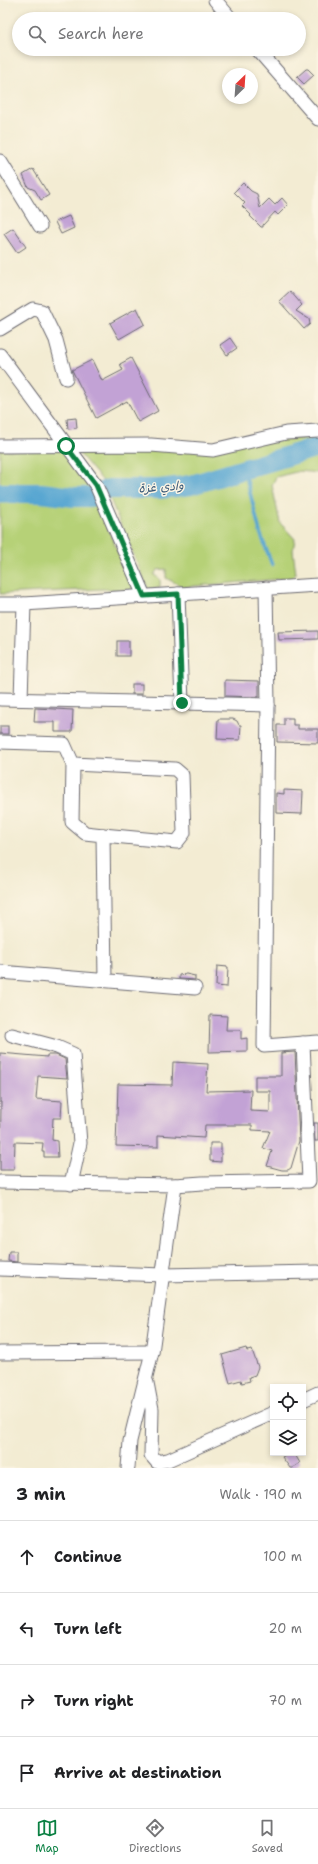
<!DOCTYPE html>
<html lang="en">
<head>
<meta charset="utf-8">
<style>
  :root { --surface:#fff; --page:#f6f6f6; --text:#202124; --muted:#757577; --line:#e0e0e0; --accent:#0b8043 }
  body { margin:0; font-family:"Shantell Sans","Playpen Sans Arabic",sans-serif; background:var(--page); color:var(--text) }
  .controls { position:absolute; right:12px; bottom:12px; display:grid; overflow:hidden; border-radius:0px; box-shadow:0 2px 6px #0003 }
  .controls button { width:36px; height:36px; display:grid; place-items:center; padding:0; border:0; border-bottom:1px solid var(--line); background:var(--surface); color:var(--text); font:20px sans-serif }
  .compass { position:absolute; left:222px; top:68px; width:36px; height:36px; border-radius:50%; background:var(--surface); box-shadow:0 2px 6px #0003; rotate:25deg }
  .stop { position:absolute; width:12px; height:12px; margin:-9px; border:3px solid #0b8043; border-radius:50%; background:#fff }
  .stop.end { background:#0b8043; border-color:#fff; box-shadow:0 1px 4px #0008 }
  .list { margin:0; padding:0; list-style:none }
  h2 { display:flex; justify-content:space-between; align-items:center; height:52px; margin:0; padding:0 16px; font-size:17px }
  h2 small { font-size:13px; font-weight:400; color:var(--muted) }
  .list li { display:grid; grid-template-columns:26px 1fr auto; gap:12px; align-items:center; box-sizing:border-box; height:72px; padding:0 16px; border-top:1px solid var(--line) }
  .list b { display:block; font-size:15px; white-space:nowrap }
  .list em { font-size:13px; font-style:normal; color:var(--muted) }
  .icon { flex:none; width:22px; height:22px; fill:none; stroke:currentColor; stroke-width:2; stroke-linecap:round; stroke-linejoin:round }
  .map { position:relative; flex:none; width:318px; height:1468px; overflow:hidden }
  .search { position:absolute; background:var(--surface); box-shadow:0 2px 6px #0003; left:12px; right:12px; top:12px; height:44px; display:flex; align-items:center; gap:10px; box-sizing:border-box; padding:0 14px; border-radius:22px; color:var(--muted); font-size:15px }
  .sheet { height:340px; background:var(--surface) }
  nav { display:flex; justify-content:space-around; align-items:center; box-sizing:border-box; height:56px; border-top:1px solid var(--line); background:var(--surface); font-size:11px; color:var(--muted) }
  nav a { display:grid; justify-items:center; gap:2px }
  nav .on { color:var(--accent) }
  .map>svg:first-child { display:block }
  .green { fill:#b6d177; stroke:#6c7a59 }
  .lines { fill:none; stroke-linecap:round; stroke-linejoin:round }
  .stream { stroke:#57a6d1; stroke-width:3.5 }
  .river { stroke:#57a6d1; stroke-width:20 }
  .building { fill:#c2a2d5 }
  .minor-casing { stroke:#6b6970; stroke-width:15 }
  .minor { stroke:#fff; stroke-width:13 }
  .route { stroke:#0b8043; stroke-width:5 }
  .labels { text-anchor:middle; stroke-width:3; stroke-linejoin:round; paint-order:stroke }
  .water-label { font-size:12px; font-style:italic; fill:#375777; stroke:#fcf5e5 }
</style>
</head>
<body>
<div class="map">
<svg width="318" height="1468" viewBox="0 0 318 1468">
  <rect width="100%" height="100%" fill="#fcf5e5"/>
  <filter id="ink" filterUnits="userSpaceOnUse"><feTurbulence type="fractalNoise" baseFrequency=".025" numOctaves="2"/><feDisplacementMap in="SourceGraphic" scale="8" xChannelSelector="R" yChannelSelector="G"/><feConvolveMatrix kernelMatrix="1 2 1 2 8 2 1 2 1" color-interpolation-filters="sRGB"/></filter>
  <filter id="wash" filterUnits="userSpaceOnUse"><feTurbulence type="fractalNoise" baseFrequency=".012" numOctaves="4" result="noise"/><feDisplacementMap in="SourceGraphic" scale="16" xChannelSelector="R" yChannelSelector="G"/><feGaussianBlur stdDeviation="0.9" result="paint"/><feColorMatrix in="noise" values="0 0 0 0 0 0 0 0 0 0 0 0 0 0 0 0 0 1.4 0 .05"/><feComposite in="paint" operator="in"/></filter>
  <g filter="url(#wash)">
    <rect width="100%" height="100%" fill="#f3ecd3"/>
    <g class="green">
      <path d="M318,436V473L300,471L276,477L272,485L280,523L295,539L293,550L296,574L292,578L183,587L166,578V569L157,570L154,575L160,579V588L148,589L102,480L77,451L284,440Z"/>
      <path d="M0,450H63L91,488L134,590L103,589L0,594Z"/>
    </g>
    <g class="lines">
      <path class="stream" d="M242,469L247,481L260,532L272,565"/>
      <path class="river" d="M0,493H41L74,497H90L109,489H160L191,485L318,447"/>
    </g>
    <g id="blocks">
      <g class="building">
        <path d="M306,69H308L314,75L304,84L297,77Z"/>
        <path d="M33,169L49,195L41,200L35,190L28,187L23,175Z"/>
        <path d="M243,183L251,191L257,194L260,208L269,199L275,205L282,198L288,205L278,215L275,212L263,225V227H261L250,216L251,215L242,206L245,203L234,192Z"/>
        <path d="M69,216L74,228L61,234L55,222Z"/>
        <path d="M13,228L26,247L17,253L4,234Z"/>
        <path d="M290,291L302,305L296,311L309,319L310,324L304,329L279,301Z"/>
        <path d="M137,308L145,324L119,339L110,323Z"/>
        <path d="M230,338L237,348L227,355L220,345Z"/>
        <path d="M131,358L158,411L138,422L127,401L96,418L72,370L92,360L102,381L123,370L120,364Z"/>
        <path d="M76,418L77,428L68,429L67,419Z"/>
        <path d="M318,631V639L279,640L278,632Z"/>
        <rect x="117" y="641" width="12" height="15"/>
        <path d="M225,680L259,681V697L225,696Z"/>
        <rect x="132" y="684" width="10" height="10"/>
        <path d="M35,708L73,710L72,732H55V722H34Z"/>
        <path d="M284,718H293V725H298V729H318V743L277,742V725H284Z"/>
        <path d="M218,719H233L237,721L239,725H241L240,740L217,739Z"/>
        <rect x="0" y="726" width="8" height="8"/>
        <path d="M284,790L303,791L302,814L276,813V793L284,794Z"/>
        <path d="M217,966L228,967L227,987L216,986Z"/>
        <path d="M186,974L195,976V980L179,979V975Z"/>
        <path d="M210,1015L227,1016L226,1030H241V1039L247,1038V1051L209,1052Z"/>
        <path d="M295,1052L299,1141L291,1168L288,1170H282L267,1166L272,1151L263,1148L270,1131L252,1130V1125H205L204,1138L158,1135V1147L116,1146L118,1084L172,1085L173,1062L208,1064L206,1091L251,1090L250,1111L270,1112V1091H255V1076H281V1053Z"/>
        <path d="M0,1053L47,1057V1055H56L65,1059L67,1078L38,1076L36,1099L62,1101L61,1118H53L52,1140L57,1141L58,1157H44V1152H42L43,1143L15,1142L14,1170H0L1,1102H0Z"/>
        <path d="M314,1123H318V1141H315Z"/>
        <path d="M210,1143H221V1162L210,1161Z"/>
        <path d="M9,1252H17V1262L8,1261Z"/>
        <path d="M246,1348L247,1351L252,1350L258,1367L255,1375L249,1377L250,1381L242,1383L241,1380L230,1383L222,1355Z"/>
        <path d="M289,1453H294L300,1463L292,1468H290L282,1457Z"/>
      </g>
    </g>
  </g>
  <g filter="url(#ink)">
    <use href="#blocks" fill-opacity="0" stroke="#6b6970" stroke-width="1"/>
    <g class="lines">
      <g class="minor-casing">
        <g id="minor">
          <path d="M215,0L231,19"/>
          <path d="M257,49L318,119"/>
          <path d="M0,161L40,226"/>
          <path d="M0,329L33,309L42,311L56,340L66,378"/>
          <path d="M0,355L96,485L144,596"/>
          <path d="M0,446L151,445L213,450L286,433L318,431"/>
          <path d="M266,588L268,705L264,1046L318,1042"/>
          <path d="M178,594L182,703"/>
          <path d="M0,604H24L318,585"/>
          <path d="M0,699L268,705"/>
          <path d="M21,699L24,604"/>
          <path d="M0,742L64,744L73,764L72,822L85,833L103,835L105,980"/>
          <path d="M73,764L175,769L182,775L184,833L177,842L103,835"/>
          <path d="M0,972L195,988"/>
          <path d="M12,1035L57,1047L73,1054L80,1143L71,1184"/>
          <path d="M0,1182L175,1185L202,1183L309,1181L303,1043"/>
          <path d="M0,1269L163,1275L318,1272"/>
          <path d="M0,1353L152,1352"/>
          <path d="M147,1383L152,1409L151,1455L157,1462L168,1460L273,1413"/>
          <path d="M303,1400L318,1393"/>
          <path d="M128,1468L130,1441L152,1352L175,1185"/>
        </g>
      </g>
      <use href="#minor" class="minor"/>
    </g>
  </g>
  <g class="lines" filter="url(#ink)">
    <path class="route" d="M66,446L96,485L144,596L178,594L182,703"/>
  </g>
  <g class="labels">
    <g class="water-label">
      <text transform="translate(161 487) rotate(-4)" y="4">وادي غزة</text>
    </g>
  </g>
</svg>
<div class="controls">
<button><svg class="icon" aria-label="locate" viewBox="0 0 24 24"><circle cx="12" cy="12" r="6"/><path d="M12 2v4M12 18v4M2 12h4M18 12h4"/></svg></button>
<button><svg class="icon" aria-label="layers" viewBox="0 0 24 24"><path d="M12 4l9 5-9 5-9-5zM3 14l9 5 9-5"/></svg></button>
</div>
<svg class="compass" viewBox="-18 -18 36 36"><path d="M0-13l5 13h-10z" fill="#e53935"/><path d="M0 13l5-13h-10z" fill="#757577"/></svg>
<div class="stop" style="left:66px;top:446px"></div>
<div class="stop end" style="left:182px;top:703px"></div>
<div class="search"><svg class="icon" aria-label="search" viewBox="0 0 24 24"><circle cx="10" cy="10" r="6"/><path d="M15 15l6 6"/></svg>Search here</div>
</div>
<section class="sheet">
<h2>3 min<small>Walk · 190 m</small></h2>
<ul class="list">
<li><svg class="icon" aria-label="ahead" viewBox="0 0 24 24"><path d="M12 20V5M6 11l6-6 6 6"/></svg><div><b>Continue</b></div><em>100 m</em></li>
<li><svg class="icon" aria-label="left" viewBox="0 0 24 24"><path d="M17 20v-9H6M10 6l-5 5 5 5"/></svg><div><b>Turn left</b></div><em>20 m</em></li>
<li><svg class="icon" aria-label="right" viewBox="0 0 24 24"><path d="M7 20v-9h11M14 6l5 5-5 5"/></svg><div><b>Turn right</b></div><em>70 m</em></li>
<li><svg class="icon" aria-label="arrive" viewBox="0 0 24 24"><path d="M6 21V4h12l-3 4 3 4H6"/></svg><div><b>Arrive at destination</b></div></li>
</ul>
</section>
<nav>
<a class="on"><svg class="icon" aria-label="map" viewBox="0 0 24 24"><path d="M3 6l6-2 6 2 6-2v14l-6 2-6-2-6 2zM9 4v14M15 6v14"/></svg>Map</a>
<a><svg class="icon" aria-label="directions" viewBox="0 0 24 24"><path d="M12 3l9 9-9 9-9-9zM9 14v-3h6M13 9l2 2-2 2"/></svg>Directions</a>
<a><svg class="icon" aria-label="saved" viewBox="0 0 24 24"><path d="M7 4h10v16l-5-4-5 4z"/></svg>Saved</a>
</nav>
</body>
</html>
